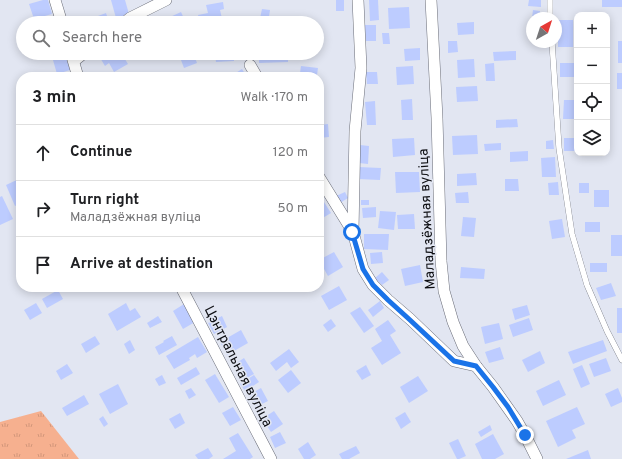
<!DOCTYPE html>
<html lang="en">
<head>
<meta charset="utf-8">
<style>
  :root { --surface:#fff; --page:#f6f6f6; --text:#202124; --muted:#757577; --line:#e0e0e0 }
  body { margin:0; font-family:Overpass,sans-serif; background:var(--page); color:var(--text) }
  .controls { position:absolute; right:12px; top:12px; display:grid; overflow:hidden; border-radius:8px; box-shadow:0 2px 10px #0003 }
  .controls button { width:36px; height:36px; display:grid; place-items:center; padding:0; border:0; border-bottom:1px solid var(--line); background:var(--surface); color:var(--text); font:20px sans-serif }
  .compass { position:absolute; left:526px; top:12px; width:36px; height:36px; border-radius:50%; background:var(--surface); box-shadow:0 2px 10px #0003; rotate:39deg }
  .stop { position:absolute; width:12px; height:12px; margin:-9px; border:3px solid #1a73e8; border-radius:50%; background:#fff }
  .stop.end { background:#1a73e8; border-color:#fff; box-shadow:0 1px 4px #0008 }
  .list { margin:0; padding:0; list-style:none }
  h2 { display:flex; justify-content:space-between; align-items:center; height:52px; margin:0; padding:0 16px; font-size:17px }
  h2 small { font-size:13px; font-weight:400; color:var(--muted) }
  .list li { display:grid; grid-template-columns:26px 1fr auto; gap:12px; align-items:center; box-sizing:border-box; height:56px; padding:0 16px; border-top:1px solid var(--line) }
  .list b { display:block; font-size:15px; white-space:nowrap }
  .list p { margin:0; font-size:13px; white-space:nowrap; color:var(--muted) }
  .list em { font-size:13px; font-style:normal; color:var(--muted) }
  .icon { flex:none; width:22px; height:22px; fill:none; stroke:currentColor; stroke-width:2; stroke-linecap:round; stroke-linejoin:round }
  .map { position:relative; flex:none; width:622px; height:459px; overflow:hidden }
  .search { position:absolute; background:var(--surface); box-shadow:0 2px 10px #0003; left:16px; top:16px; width:308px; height:44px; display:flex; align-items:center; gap:10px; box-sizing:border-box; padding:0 14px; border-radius:22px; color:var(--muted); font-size:15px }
  .panel { position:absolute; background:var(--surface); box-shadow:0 2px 10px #0003; left:16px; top:72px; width:308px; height:220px; border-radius:16px }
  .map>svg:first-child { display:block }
  .grass { fill:url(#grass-tufts) }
  .building { fill:#bdccff }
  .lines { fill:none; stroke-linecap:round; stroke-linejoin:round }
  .lane-casing { stroke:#6a6d78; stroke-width:6 }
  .street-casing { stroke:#6a6d78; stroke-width:12 }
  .lane { stroke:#fff; stroke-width:5.5 }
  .street { stroke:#fff; stroke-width:11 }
  .route { stroke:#1a73e8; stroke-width:5 }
  .labels { text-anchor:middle; stroke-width:3; stroke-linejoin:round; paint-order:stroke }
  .street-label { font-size:14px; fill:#0d0e12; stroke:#e2e6f2 }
</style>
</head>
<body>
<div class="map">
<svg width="622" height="459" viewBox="0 0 622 459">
  <defs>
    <pattern id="grass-tufts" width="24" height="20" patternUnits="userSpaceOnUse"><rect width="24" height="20" fill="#f6b08f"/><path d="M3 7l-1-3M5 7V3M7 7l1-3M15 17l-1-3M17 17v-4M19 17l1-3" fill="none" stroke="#d2967a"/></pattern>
  </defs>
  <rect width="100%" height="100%" fill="#e2e6f2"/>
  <path class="grass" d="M41,411L79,459H0V422Z"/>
  <g class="building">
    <path d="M43,0H48L52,14L34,19L29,4Z"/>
    <path d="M111,0H125L129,14L116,18Z"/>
    <rect x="336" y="0" width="8" height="11"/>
    <path d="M369,0H378L379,20L370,21Z"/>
    <path d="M529,0H541V7L528,6Z"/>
    <rect x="602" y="0" width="20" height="7"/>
    <path d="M223,2L224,9L220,10L223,23H200L198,15L208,13L206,5Z"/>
    <path d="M409,7L410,28L389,29L388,8Z"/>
    <path d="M262,9L270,10L268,23H259Z"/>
    <path d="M533,10L540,11V18H532Z"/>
    <path d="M181,12L186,23H157Z"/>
    <path d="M106,13L109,22L101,23L98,16Z"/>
    <rect x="558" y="20" width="15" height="27"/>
    <path d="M474,22V34L458,35L457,23Z"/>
    <path d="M365,25H376V41H366Z"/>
    <path d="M382,33H389L390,44H383Z"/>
    <path d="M448,41H457L458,52L448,53Z"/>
    <rect x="618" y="41" width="4" height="22"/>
    <path d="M420,48V60L405,61L404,49Z"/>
    <path d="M516,51V60L494,61L493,52Z"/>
    <path d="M51,53H65L70,70L57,74Z"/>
    <path d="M105,53H128L123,56L128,64L114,72L109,63L105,66L99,56Z"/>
    <path d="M215,53H234V61L216,62Z"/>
    <path d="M259,53H288V62L259,63Z"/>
    <path d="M194,55L197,63L184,68L181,60Z"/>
    <path d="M474,59L475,77L458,78L457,60Z"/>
    <path d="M494,63L495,81H486L485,64Z"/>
    <rect x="560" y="63" width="15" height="14"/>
    <path d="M301,66L318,68L317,75L300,73Z"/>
    <path d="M413,66L414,84L397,85L396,67Z"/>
    <path d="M242,69L247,77H235L234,74Z"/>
    <path d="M366,72H377L378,84H367Z"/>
    <rect x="617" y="73" width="5" height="16"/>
    <path d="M477,86L478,101L457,102L456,87Z"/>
    <path d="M412,99L413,120H402L401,100Z"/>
    <path d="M564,100H577V119H563Z"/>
    <path d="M375,101L376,125H367L365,102Z"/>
    <path d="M517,119L518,127L496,128V120Z"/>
    <path d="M328,124L329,137L319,138V125Z"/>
    <path d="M477,135L478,154L453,155L452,136Z"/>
    <path d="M414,138L415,155L393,157L392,139Z"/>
    <path d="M564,138H576L577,151H564Z"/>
    <path d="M553,140L554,149H546V141Z"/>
    <path d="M501,143V150L485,151L484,144Z"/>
    <path d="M360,145L369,146L368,164L359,163Z"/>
    <path d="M528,151V161L510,162V152Z"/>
    <path d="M555,157L556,177H542L541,158Z"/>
    <path d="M358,167L381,168L380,180L358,179Z"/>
    <path d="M395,172H419L420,192L396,193Z"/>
    <path d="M476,173L477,185L457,186V174Z"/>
    <path d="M21,178V203L15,206L6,185Z"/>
    <path d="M505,179H518L519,191H505Z"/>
    <path d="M558,182L559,195H549L548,183Z"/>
    <rect x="579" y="183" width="10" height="10"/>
    <rect x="594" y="190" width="15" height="17"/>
    <path d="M345,192L348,198L340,203L336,196Z"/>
    <path d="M468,192L469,203H456L455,193Z"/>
    <path d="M2,196L13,219L0,225V197Z"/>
    <rect x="361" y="200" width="8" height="5"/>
    <path d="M324,202L331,213L321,219L319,215V205Z"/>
    <path d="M376,207V217L363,218L362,208Z"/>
    <path d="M380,211L396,212L394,230L378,228Z"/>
    <path d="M414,214L415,229H398L397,215Z"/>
    <path d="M463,217L476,218L474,237L461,236Z"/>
    <path d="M562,219L565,237L552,239L549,221Z"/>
    <rect x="585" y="222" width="15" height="10"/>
    <path d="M364,234H389L388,250L364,249Z"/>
    <rect x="611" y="235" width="11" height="21"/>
    <path d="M334,252L343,267L328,276L319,260Z"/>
    <path d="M382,252L383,263L371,264L370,253Z"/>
    <rect x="590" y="263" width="17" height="9"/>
    <path d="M420,265L423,282L405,286L401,269Z"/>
    <path d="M461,267L485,269L484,279L460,278Z"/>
    <path d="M382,272L389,280L382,285L375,278Z"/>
    <path d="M611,283L616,296L601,300L596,288Z"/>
    <path d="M339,286L347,300L329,310L321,296Z"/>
    <path d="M58,290L63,299L47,308L42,299Z"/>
    <path d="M380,301L384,308L373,317L368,310Z"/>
    <path d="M36,303L42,313L30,320L24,310Z"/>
    <path d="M126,303L130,311L135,308L141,317L117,331L108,314Z"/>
    <path d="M184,304L195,322L183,329L173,311Z"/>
    <path d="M527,305L530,315L515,320L512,309Z"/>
    <path d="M360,307L374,326L364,333L350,313Z"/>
    <rect x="617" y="308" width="5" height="25"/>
    <path d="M158,316L162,322L150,328L147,323Z"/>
    <path d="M222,316L227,327L214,334L208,323Z"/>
    <path d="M529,318L533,330L513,337L509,325Z"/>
    <path d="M331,319L336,326L328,332L323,325Z"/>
    <path d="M388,320L396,331L390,335L401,353L382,365L371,348L382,341L375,329Z"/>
    <path d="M499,323L503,339L485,344L481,327Z"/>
    <path d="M241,330L248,343L227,355L220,342Z"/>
    <path d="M95,336L100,344L86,353L81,344Z"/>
    <path d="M172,336L177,345L159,355L155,347L164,342L163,341Z"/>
    <path d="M198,337L207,352L197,358L195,354L189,358L190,360L174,369L166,356Z"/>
    <path d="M130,340L135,350L129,354L124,344Z"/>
    <path d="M603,340L607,351L573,364L568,352Z"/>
    <path d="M500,347L504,359L489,363L485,352Z"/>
    <path d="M289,349L299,362L291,368L287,362L276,371L270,363Z"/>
    <path d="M540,351L545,363L528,372L522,360Z"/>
    <path d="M244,358L254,374L245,379L235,364Z"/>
    <path d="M606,358L611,371L594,377L589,364Z"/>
    <path d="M67,364L73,373L61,380L56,371Z"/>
    <path d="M366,365L371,375L362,380L356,371Z"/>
    <path d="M582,365L590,384L581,388L573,369Z"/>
    <path d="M196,367L200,374L181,385L177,378Z"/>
    <path d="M291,370L301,383L288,393L278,380Z"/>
    <path d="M215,374L229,397L219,403L205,380Z"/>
    <path d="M162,375L166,383L159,386L155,379Z"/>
    <path d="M254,375L259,382L245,391L240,384Z"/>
    <path d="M418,376L428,391L409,403L400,387Z"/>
    <path d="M559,380L566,395L543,406L536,391Z"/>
    <path d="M118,384L128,404L110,414L99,394Z"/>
    <path d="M191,388L196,395L189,399L185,391Z"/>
    <path d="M261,388L268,401L256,407L249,395Z"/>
    <path d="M618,388L622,398V402L611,407L605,394Z"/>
    <path d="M84,395L89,404L67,416L62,408Z"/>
    <path d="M233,407L241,420L230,426L222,413Z"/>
    <path d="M577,407L585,424L572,430L576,438L558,447L546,421Z"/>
    <path d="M274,411L283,424L271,432L262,419Z"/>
    <path d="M405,412L411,422L401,429L395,418Z"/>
    <path d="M180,413L185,423L175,429L169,419Z"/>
    <path d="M103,416L108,424L104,427L99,419Z"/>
    <path d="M490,425L492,430L481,437L478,432Z"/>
    <path d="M280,432L286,443L275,448L270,437Z"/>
    <path d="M238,433L253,457L250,459H223L236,451L229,438Z"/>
    <path d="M493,434L504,454L495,459H482L475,444Z"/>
    <path d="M458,439L466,456L459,459H457L449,443Z"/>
    <path d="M308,442L316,455L310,459H304L298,449Z"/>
    <path d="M356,446L360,453L349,459H342L339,454Z"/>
    <path d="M208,448L213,456L209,459H198L195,455Z"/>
    <path d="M588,450L591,459H566Z"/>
  </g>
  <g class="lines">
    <g class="lane-casing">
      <g id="lane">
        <path d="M550,0V18"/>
        <path d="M552,42L559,148L572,234L587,285L607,331L622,360"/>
      </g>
    </g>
    <g class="street-casing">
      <g id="street">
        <path d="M55,0L62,23"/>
        <path d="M431,0L437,118L441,261L444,291L453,322L463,346L476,366L493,387L517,421L525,435L537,459"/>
        <path d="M124,23L130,18L166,0"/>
        <path d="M71,53L78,77"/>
        <path d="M74,61L84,53"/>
        <path d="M250,65L257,77"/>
        <path d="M319,177L353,232L363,269L373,285L388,300L410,319L454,361L476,366"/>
        <path d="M353,231L355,131L361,68L358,0"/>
        <path d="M181,287L271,459"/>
      </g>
    </g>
    <use href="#lane" class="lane"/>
    <use href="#street" class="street"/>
  </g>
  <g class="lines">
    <path class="route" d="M352,232L363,269L373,285L388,300L410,320L454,361L476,366L493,387L508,407L525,435"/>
  </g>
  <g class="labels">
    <g class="street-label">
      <text transform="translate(426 219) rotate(-93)" y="5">Маладзёжная вуліца</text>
      <text transform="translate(239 366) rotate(63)" y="5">Цэнтральная вуліца</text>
    </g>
  </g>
</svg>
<div class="controls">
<button>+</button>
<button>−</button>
<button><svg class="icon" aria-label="locate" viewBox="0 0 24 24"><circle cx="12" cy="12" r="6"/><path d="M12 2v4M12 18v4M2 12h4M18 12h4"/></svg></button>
<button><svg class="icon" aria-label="layers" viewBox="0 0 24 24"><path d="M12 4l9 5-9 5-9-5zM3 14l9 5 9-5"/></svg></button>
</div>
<svg class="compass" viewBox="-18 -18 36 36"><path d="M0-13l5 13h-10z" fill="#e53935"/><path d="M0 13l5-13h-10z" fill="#757577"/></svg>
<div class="stop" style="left:352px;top:232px"></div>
<div class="stop end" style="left:525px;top:435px"></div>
<div class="search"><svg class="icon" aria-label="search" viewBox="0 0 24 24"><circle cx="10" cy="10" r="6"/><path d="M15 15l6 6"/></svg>Search here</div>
<section class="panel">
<h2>3 min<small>Walk · 170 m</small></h2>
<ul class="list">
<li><svg class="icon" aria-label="ahead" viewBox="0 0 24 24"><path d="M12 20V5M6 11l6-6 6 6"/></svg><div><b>Continue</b></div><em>120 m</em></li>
<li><svg class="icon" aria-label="right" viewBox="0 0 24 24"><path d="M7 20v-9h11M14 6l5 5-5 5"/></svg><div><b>Turn right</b><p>Маладзёжная вуліца</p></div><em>50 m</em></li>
<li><svg class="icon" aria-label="arrive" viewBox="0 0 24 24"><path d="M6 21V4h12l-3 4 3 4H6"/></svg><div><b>Arrive at destination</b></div></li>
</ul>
</section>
</div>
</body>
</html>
